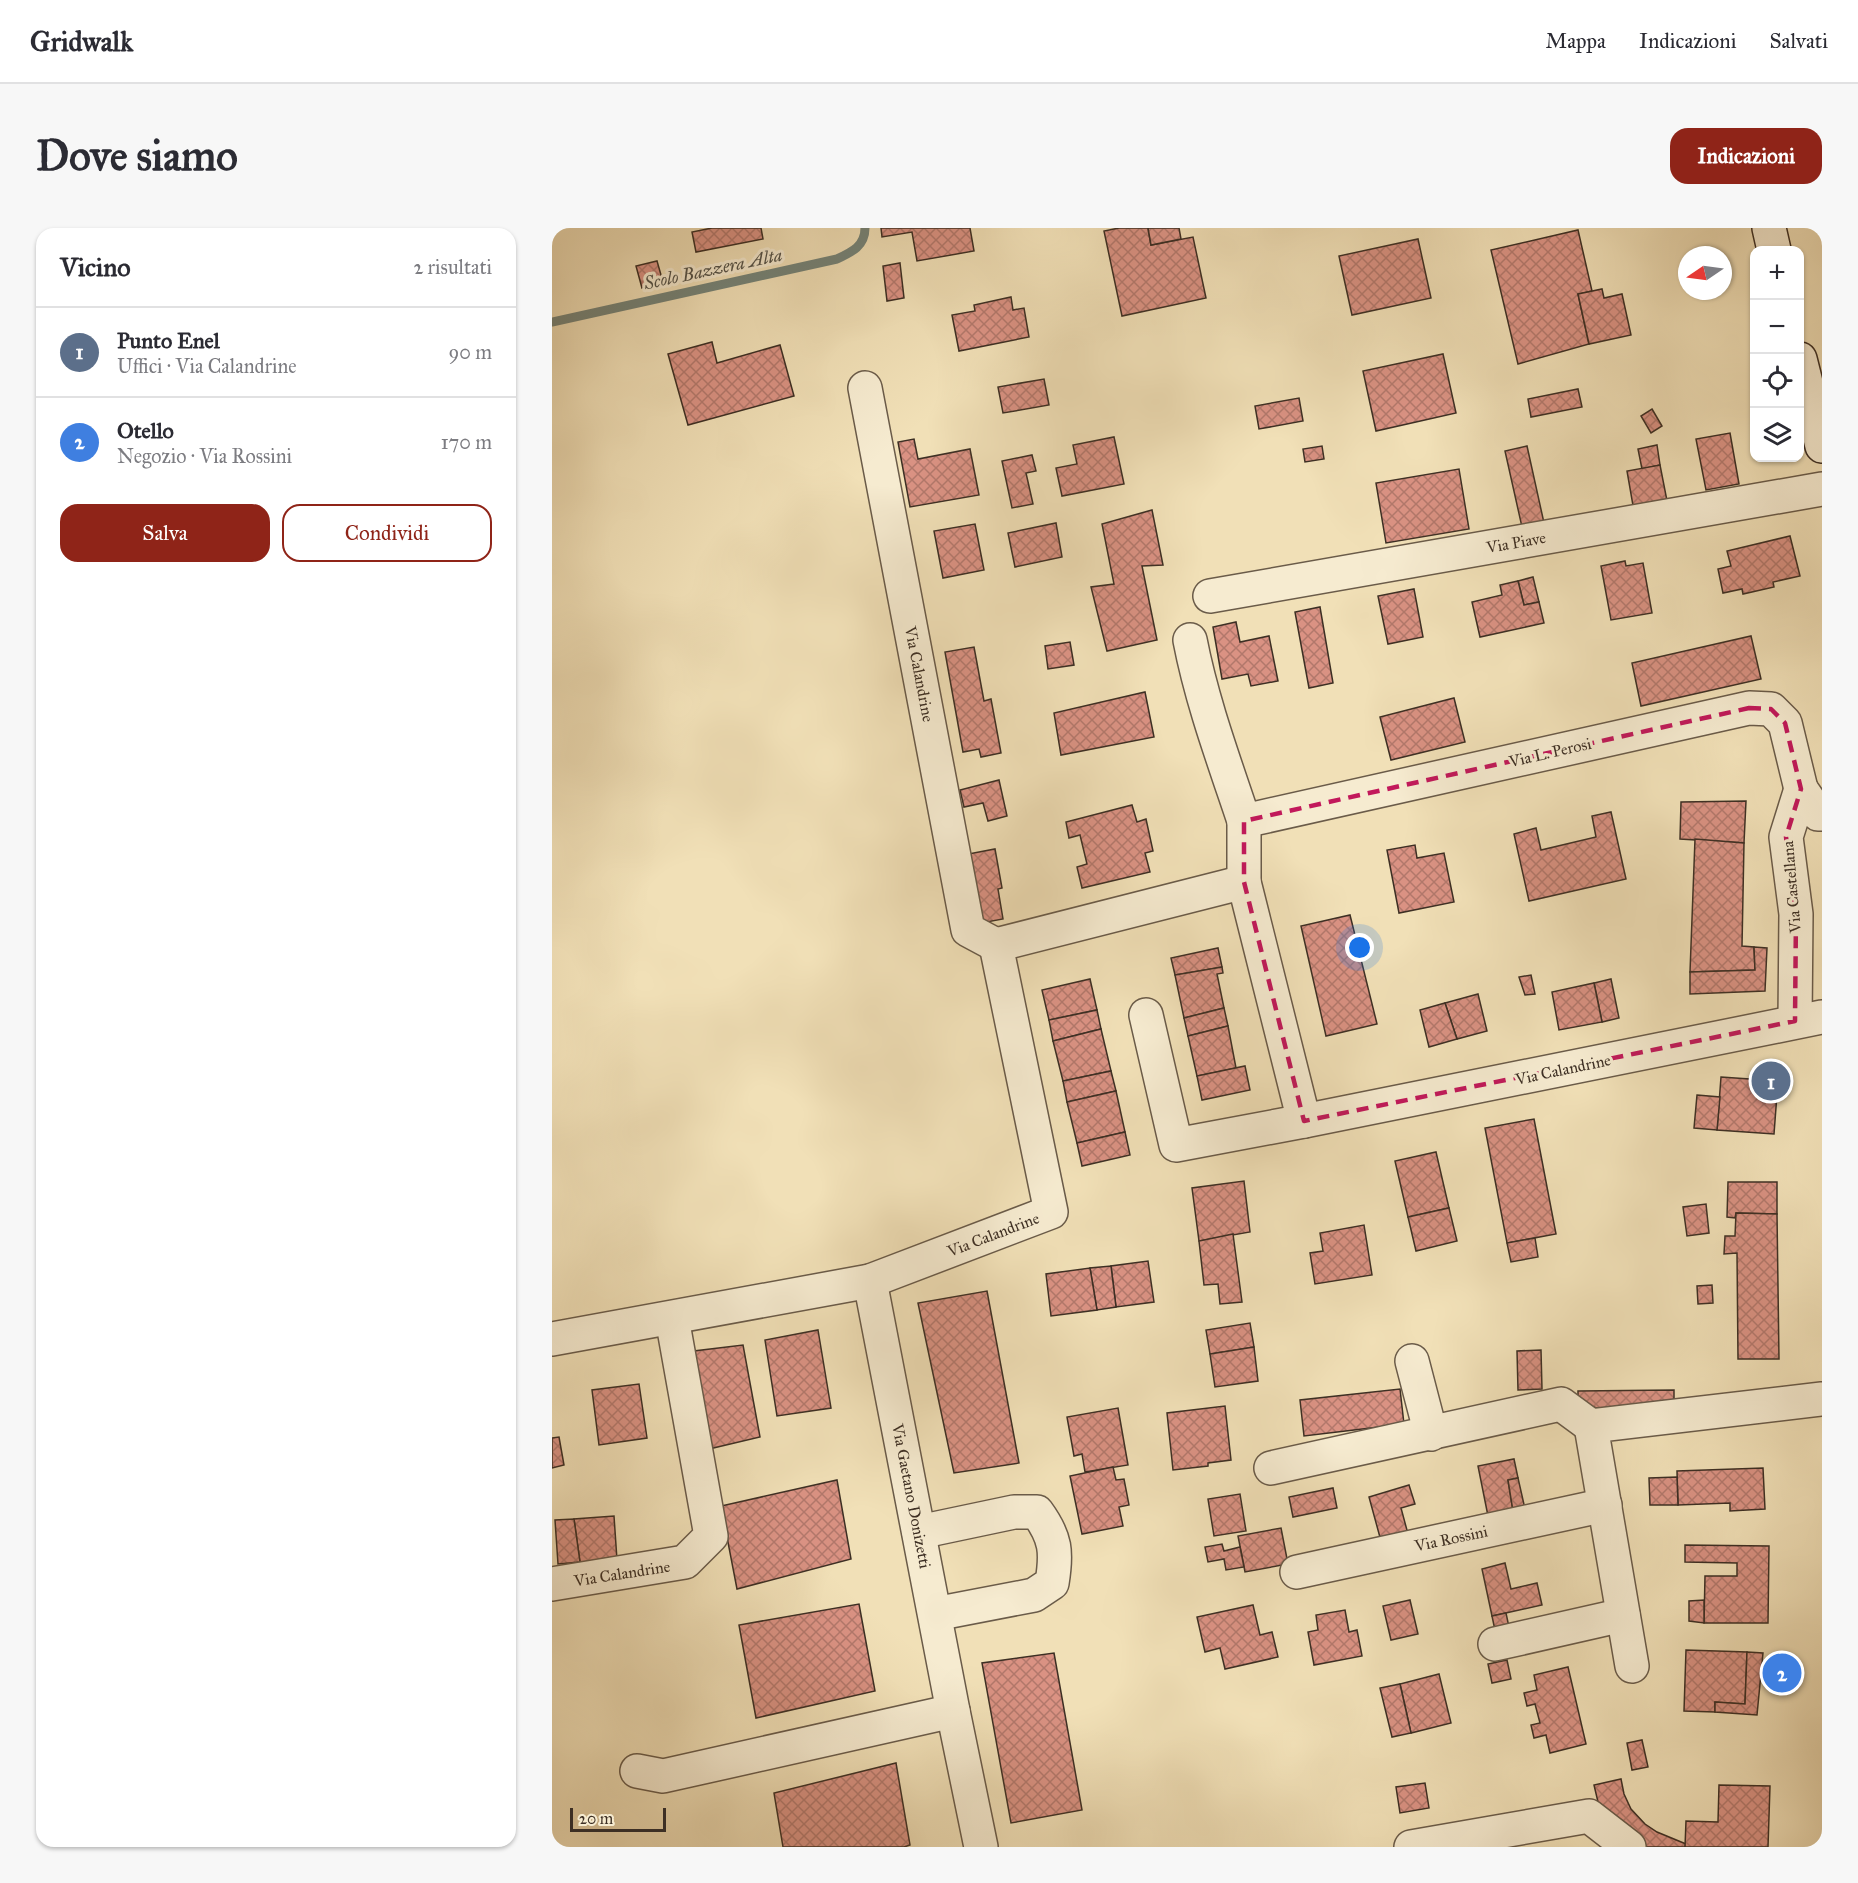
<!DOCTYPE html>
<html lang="it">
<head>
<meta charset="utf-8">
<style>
  :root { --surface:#fff; --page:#f7f7f7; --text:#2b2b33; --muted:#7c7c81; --line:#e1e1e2; --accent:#8f2418 }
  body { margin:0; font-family:"IM FELL Great Primer",serif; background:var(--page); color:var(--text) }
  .controls { position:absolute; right:18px; top:18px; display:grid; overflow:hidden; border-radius:12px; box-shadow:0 2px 4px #0004 }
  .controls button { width:54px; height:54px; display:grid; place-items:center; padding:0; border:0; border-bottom:2px solid var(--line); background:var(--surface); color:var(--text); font:30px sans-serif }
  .compass { position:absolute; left:1126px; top:18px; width:54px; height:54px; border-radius:50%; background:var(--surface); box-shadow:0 2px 4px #0004; rotate:257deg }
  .scale { position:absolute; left:18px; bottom:15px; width:96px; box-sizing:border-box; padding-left:6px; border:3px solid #3d2f24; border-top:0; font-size:16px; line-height:21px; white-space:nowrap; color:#3d2f24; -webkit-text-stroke:4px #f6ebd0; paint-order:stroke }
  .you { position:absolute; left:808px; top:720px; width:21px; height:21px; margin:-15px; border:4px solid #fff; border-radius:50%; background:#1a73e8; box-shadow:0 0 0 9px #1a73e833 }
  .badge { display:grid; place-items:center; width:39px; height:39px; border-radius:50%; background:var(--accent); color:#fff; font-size:20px; font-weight:700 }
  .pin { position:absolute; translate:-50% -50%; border:3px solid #fff; box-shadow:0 2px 6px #0006 }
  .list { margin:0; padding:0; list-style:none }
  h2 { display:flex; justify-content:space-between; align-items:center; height:78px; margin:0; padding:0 24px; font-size:26px }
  h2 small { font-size:20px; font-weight:400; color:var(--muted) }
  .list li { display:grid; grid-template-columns:39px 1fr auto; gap:18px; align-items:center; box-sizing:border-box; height:90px; padding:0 24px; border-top:2px solid var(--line) }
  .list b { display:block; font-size:22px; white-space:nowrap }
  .list p { margin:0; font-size:20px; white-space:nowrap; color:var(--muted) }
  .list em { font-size:20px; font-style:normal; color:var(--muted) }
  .actions { display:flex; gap:12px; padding:18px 24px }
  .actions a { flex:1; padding:14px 0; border:2px solid var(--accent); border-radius:18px; text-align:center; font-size:21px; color:var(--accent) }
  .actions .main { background:var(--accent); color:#fff }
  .icon { flex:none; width:33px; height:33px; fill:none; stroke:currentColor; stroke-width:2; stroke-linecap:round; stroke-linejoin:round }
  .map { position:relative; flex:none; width:1270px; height:1619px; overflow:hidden; border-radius:18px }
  header { display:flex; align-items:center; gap:36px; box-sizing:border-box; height:84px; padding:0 30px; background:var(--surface); border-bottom:2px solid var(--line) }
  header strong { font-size:28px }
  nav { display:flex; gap:33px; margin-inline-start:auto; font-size:21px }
  .intro { display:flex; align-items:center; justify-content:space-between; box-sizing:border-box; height:144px; padding:0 36px }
  h1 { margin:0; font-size:42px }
  .button { padding:15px 27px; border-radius:18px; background:var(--accent); color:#fff; font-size:21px; font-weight:700 }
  main { display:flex; gap:36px; padding:0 36px }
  aside { flex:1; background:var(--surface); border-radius:18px; box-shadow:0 2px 4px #0004 }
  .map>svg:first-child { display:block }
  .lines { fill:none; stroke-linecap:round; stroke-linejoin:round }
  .stream { stroke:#758479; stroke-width:9 }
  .building { fill:url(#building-cross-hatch); stroke:#3d2f24; stroke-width:1.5 }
  .street-casing { stroke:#6a5b49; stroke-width:36 }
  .secondary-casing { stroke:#3d2f24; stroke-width:36 }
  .street { stroke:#f6ebd0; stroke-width:33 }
  .secondary { stroke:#f6ebd0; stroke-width:33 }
  .marked { fill:none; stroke:#c2185b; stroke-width:4.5; stroke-dasharray:12 8; stroke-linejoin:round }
  .labels { text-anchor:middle; stroke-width:6; stroke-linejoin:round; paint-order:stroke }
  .street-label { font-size:16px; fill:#3d2f24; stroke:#f6ebd0 }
  .water-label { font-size:18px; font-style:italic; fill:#545248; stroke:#f6ebd0 }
</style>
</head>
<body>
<header>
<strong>Gridwalk</strong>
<nav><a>Mappa</a><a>Indicazioni</a><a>Salvati</a></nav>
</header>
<div class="intro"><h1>Dove siamo</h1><a class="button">Indicazioni</a></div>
<main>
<aside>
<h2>Vicino<small>2 risultati</small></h2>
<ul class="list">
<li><span class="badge" style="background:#5c6f8a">1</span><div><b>Punto Enel</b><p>Uffici · Via Calandrine</p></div><em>90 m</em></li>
<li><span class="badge" style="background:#3f7fe0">2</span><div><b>Otello</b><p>Negozio · Via Rossini</p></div><em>170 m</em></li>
</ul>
<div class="actions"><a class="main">Salva</a><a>Condividi</a></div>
</aside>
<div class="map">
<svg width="1270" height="1619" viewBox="0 0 1270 1619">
  <defs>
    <pattern id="building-cross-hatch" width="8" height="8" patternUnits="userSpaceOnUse" patternTransform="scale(1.5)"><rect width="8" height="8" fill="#da9283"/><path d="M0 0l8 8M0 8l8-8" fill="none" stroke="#b2786b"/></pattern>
  </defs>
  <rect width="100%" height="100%" fill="#f1e0b7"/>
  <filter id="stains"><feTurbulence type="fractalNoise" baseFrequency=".00333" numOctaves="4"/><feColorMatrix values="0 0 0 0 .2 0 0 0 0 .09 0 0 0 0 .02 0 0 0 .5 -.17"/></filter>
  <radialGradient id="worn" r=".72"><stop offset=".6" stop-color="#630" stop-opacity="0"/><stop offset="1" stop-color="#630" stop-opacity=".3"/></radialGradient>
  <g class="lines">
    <path class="stream" d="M0,94L285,31C300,24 313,18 313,0"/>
  </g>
  <g class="building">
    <path d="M160,0H209L211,11L144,24L140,4Z"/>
    <path d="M329,0H418L422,23L365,33L360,4L330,9Z"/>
    <path d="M567,0H596L599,17L641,9L654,70L570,88L552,3Z"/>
    <path d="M596,0H627L629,11L599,17Z"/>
    <path d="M1026,2L1040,63L1026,66L1037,116L966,136L939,22Z"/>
    <path d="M866,11L879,70L800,87L787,28Z"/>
    <path d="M105,33L111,54L90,60L84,38Z"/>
    <path d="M348,35L352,70L335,73L331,38Z"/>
    <path d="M1050,61L1052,70L1070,66L1079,107L1037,116L1026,66Z"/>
    <path d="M459,69L461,82L472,80L477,109L407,123L400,87L423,83L422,77Z"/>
    <path d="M160,114L165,135L228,117L242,168L136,197L116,126Z"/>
    <path d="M891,126L904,185L824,203L811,143Z"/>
    <path d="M492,151L497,177L451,185L446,159Z"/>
    <path d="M1026,161L1030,179L979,189L976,171Z"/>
    <path d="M747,170L751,193L707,201L703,178Z"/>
    <path d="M1100,181L1110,198L1099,205L1089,188Z"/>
    <path d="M1178,205L1187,256L1154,262L1144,211Z"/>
    <path d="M562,209L572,256L510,268L504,240L525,236L521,217Z"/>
    <path d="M362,211L366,231L418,221L427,267L358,279L346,214Z"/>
    <path d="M1105,217L1108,237L1090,241L1086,221Z"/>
    <path d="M770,218L772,231L753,234L751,221Z"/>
    <path d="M975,218L994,304L972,308L953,223Z"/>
    <path d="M480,227L484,243L474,245L481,276L460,280L450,233Z"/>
    <path d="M1108,237L1117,283L1083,289L1075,243Z"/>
    <path d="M907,241L917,301L834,315L824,255Z"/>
    <path d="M600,282L611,337L590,338L605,412L555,423L539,359L562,356L550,296Z"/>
    <path d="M504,295L510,329L463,339L456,305Z"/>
    <path d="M423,296L432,342L391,350L382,303Z"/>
    <path d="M1238,308L1248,348L1221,354L1222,359L1191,366L1190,361L1171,365L1166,341L1179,338L1175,323Z"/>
    <path d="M1073,333L1074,338L1091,335L1100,385L1059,392L1049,338Z"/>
    <path d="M981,349L987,374L972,377L966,353Z"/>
    <path d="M966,353L972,377L987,374L992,395L928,409L920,374L950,367L948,357Z"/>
    <path d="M862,361L871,409L836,416L826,368Z"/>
    <path d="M768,379L781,455L757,460L743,384Z"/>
    <path d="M684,394L688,414L717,408L726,453L699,458L696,446L670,451L661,399Z"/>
    <path d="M1199,408L1209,451L1089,478L1080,435Z"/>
    <path d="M518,414L522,437L496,441L493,418Z"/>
    <path d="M422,419L432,473L439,471L449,525L429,529L427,521L411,524L393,424Z"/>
    <path d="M593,464L602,509L509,527L502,485Z"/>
    <path d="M902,470L913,514L839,532L828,489Z"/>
    <path d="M447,552L455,588L436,593L431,575L412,579L408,562Z"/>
    <path d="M1194,573L1192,615L1128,611L1129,574Z"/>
    <path d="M580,577L585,594L594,591L601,623L593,625L598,644L530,660L525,639L535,636L528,607L517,610L514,594Z"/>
    <path d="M1059,584L1074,651L977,673L962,606L984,600L989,622L1044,609L1040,588Z"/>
    <path d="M1143,611L1192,615L1190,718L1202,719L1203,742L1138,744Z"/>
    <path d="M863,617L865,630L892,625L902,674L847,685L835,622Z"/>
    <path d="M443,621L450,660L446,661L451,691L424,696L411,627Z"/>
    <path d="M798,687L825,796L774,808L749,698Z"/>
    <path d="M1202,719L1215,720L1213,763L1138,766V744L1203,742Z"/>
    <path d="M666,720L670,739L623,747L619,730Z"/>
    <path d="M670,739L671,745L665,746L672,780L632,790L623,747Z"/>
    <path d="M979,747L983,766L973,767L967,749Z"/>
    <path d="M538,751L545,782L497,792L490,762Z"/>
    <path d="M1059,751L1067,790L1050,794L1042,755Z"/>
    <path d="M1042,755L1050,794L1007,802L1000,764Z"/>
    <path d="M926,766L935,803L905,811L893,775Z"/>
    <path d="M893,775L905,811L877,819L868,782Z"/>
    <path d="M672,780L676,798L636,808L632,790Z"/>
    <path d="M545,782L549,801L501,813L497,792Z"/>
    <path d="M676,798L684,840L645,848L636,808Z"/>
    <path d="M549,801L559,843L511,853L501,813Z"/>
    <path d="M693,838L698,862L650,872L645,848Z"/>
    <path d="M559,843L564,863L515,874L511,853Z"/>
    <path d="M1169,849L1226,853L1222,906L1165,902Z"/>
    <path d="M564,863L573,904L525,915L515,874Z"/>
    <path d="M1145,867L1168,869L1165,902L1142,900Z"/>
    <path d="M982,891L1004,1006L955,1015L933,900Z"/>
    <path d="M573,904L578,927L530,938L525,915Z"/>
    <path d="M884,924L897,980L856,989L843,933Z"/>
    <path d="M692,953L698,1004L647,1013L640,960Z"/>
    <path d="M1176,954H1225V986L1184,985L1183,990L1175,989Z"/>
    <path d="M1154,976L1157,1005L1135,1008L1131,979Z"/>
    <path d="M897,980L905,1013L864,1023L856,989Z"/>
    <path d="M1184,985L1225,986L1227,1131H1186L1185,1025L1172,1026L1173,1008H1183Z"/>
    <path d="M812,997L820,1047L763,1056L758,1025L771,1023L768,1005Z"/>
    <path d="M681,1006L690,1074L668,1076L666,1056L652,1057L647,1013Z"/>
    <path d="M983,1010L986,1029L959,1034L955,1015Z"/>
    <path d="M596,1033L602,1074L564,1079L559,1038Z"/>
    <path d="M559,1038L564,1079L545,1082L538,1040Z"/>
    <path d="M538,1040L545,1082L499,1088L494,1046Z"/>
    <path d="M1160,1057L1161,1075L1146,1076L1145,1058Z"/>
    <path d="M435,1063L467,1235L402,1245L366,1075Z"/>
    <path d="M698,1095L702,1119L658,1126L654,1102Z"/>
    <path d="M266,1102L279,1180L225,1188L213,1112Z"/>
    <path d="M191,1117L208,1209L157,1221L142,1123Z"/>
    <path d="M702,1119L706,1153L663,1159L658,1126Z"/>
    <path d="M989,1122L990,1161L966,1162L965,1123Z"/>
    <path d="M87,1156L95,1210L47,1217L40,1162Z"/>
    <path d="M848,1161L852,1196L752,1208L748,1172Z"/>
    <path d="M1122,1162V1179L1060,1184L1026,1175V1163Z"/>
    <path d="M673,1178L679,1232L656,1235V1238L621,1242L615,1185Z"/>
    <path d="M566,1180L576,1237L533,1244L530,1226L522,1228L515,1189Z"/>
    <path d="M7,1209L12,1237L0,1240V1210Z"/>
    <path d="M962,1231L966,1250L956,1252L961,1283L936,1288L926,1238Z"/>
    <path d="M561,1239L564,1252L572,1251L577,1277L567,1279L571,1298L530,1306L518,1248Z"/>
    <path d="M1211,1240L1213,1281L1178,1283V1275L1126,1277L1125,1243Z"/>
    <path d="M1125,1249L1126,1277H1098L1097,1250Z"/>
    <path d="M966,1250L973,1281L961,1283L956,1252Z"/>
    <path d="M285,1252L299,1331L185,1361L169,1278Z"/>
    <path d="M857,1257L863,1276L849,1280L856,1306L829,1313L817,1269Z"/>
    <path d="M781,1260L785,1280L741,1289L737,1269Z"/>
    <path d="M688,1266L694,1303L662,1308L656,1271Z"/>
    <path d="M62,1288L65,1332L28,1334L22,1291Z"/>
    <path d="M22,1291L28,1334L6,1336L3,1292Z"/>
    <path d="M729,1300L736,1336L693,1344L686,1308Z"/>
    <path d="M670,1316L672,1323L688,1319L692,1339L674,1342L672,1331L656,1334L653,1319Z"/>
    <path d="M1133,1317L1217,1318L1216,1395H1152L1153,1348H1185V1335L1133,1334Z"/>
    <path d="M953,1335L959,1361L985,1355L990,1377L940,1388L930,1341Z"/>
    <path d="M858,1372L866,1406L839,1412L831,1378Z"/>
    <path d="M1152,1372V1395L1137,1393V1373Z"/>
    <path d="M307,1376L323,1463L204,1490L187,1397Z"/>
    <path d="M701,1377L708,1407L720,1404L726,1429L673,1441L668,1420L653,1424L645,1389Z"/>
    <path d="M793,1382L797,1404L805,1402L810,1428L762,1437L756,1404L766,1402L764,1387Z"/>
    <path d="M954,1385L958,1404L944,1407L940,1388Z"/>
    <path d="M1134,1422L1195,1424L1193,1476L1163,1474V1484L1132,1483Z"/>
    <path d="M1195,1424L1211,1425L1205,1487L1163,1484V1474L1193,1476Z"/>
    <path d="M502,1425L530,1582L459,1595L430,1435Z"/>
    <path d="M955,1432L959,1451L940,1455L936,1436Z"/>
    <path d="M1016,1439L1034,1516L998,1525L994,1507L982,1510L979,1497L988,1495L983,1476L975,1478L972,1465L985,1462L982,1447Z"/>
    <path d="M887,1446L899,1495L859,1505L848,1456Z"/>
    <path d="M848,1456L859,1505L840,1509L828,1460Z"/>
    <path d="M1090,1512L1096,1539L1080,1542L1075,1515Z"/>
    <path d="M344,1535L358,1617L352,1619H231L222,1565Z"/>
    <path d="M1069,1551L1072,1566L1079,1581L1093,1596L1105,1604L1134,1616L1133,1619H1077L1051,1584L1046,1574L1042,1557Z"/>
    <path d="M873,1555L877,1580L848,1585L844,1559Z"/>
    <path d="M1167,1557L1218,1558L1216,1619H1133L1134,1593L1166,1594Z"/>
  </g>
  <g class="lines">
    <g class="street-casing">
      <g id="street">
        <path d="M313,160L416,702L444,717"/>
        <path d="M658,368L1270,261"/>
        <path d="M638,412C650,474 672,533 692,593"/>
        <path d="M692,654V593L1197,480L1219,481L1233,495L1249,561"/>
        <path d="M594,787L624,917L752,893"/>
        <path d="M1243,793L1244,686L1234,609L1249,561L1266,586H1270"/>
        <path d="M318,1053L401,1483L429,1619"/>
        <path d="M0,1111L318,1053L499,984L444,717L692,654L752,893L1270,789"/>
        <path d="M860,1133L879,1206"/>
        <path d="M719,1240L1009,1176L1039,1198"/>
        <path d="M367,1304L462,1284H485C504,1310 505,1324 500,1355L482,1367L383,1386"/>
        <path d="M745,1344L1053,1277"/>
        <path d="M0,1356L133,1334L159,1308L120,1090"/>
        <path d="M943,1416L1071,1387"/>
        <path d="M1080,1438L1039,1198L1270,1171"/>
        <path d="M85,1543L111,1548L401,1483"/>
        <path d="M859,1619L1037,1588L1077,1619"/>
      </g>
    </g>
    <g class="secondary-casing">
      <g id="secondary">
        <path d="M1217,0L1222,22"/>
        <path d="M1248,131L1270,218"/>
      </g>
    </g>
    <use href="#street" class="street"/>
    <use href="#secondary" class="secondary"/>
  </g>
  <path class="marked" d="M1197,480L1219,481L1233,495L1249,561L1234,609L1244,686L1243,793L752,893L692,654V593Z"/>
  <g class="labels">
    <g class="street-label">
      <text transform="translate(964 314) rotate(-10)" y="6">Via Piave</text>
      <text transform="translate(368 446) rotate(79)" y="6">Via Calandrine</text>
      <text transform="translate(998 524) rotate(-13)" y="6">Via L. Perosi</text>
      <text transform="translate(1239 659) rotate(-95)" y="6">Via Castellana</text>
      <text transform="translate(1011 841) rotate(-12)" y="6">Via Calandrine</text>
      <text transform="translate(441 1006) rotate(-21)" y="6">Via Calandrine</text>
      <text transform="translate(360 1268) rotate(79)" y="6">Via Gaetano Donizetti</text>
      <text transform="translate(899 1310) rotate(-12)" y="6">Via Rossini</text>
      <text transform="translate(70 1345) rotate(-9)" y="6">Via Calandrine</text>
    </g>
    <g class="water-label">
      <text transform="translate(161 41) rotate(-12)" y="6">Scolo Bazzera Alta</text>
    </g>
  </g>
  <rect width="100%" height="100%" filter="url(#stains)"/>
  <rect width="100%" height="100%" fill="url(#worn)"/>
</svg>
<div class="controls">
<button>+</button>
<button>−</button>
<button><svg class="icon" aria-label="locate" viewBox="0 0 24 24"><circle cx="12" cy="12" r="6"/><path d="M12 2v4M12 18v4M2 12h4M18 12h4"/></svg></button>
<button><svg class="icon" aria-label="layers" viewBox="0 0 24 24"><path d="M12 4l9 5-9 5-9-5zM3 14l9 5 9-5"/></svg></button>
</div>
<svg class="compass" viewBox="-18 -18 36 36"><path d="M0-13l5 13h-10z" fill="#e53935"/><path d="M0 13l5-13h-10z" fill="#7c7c81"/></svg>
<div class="scale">20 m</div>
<div class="you"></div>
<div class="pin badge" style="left:1219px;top:853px;background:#5c6f8a">1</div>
<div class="pin badge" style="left:1230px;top:1445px;background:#3f7fe0">2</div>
</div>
</main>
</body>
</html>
